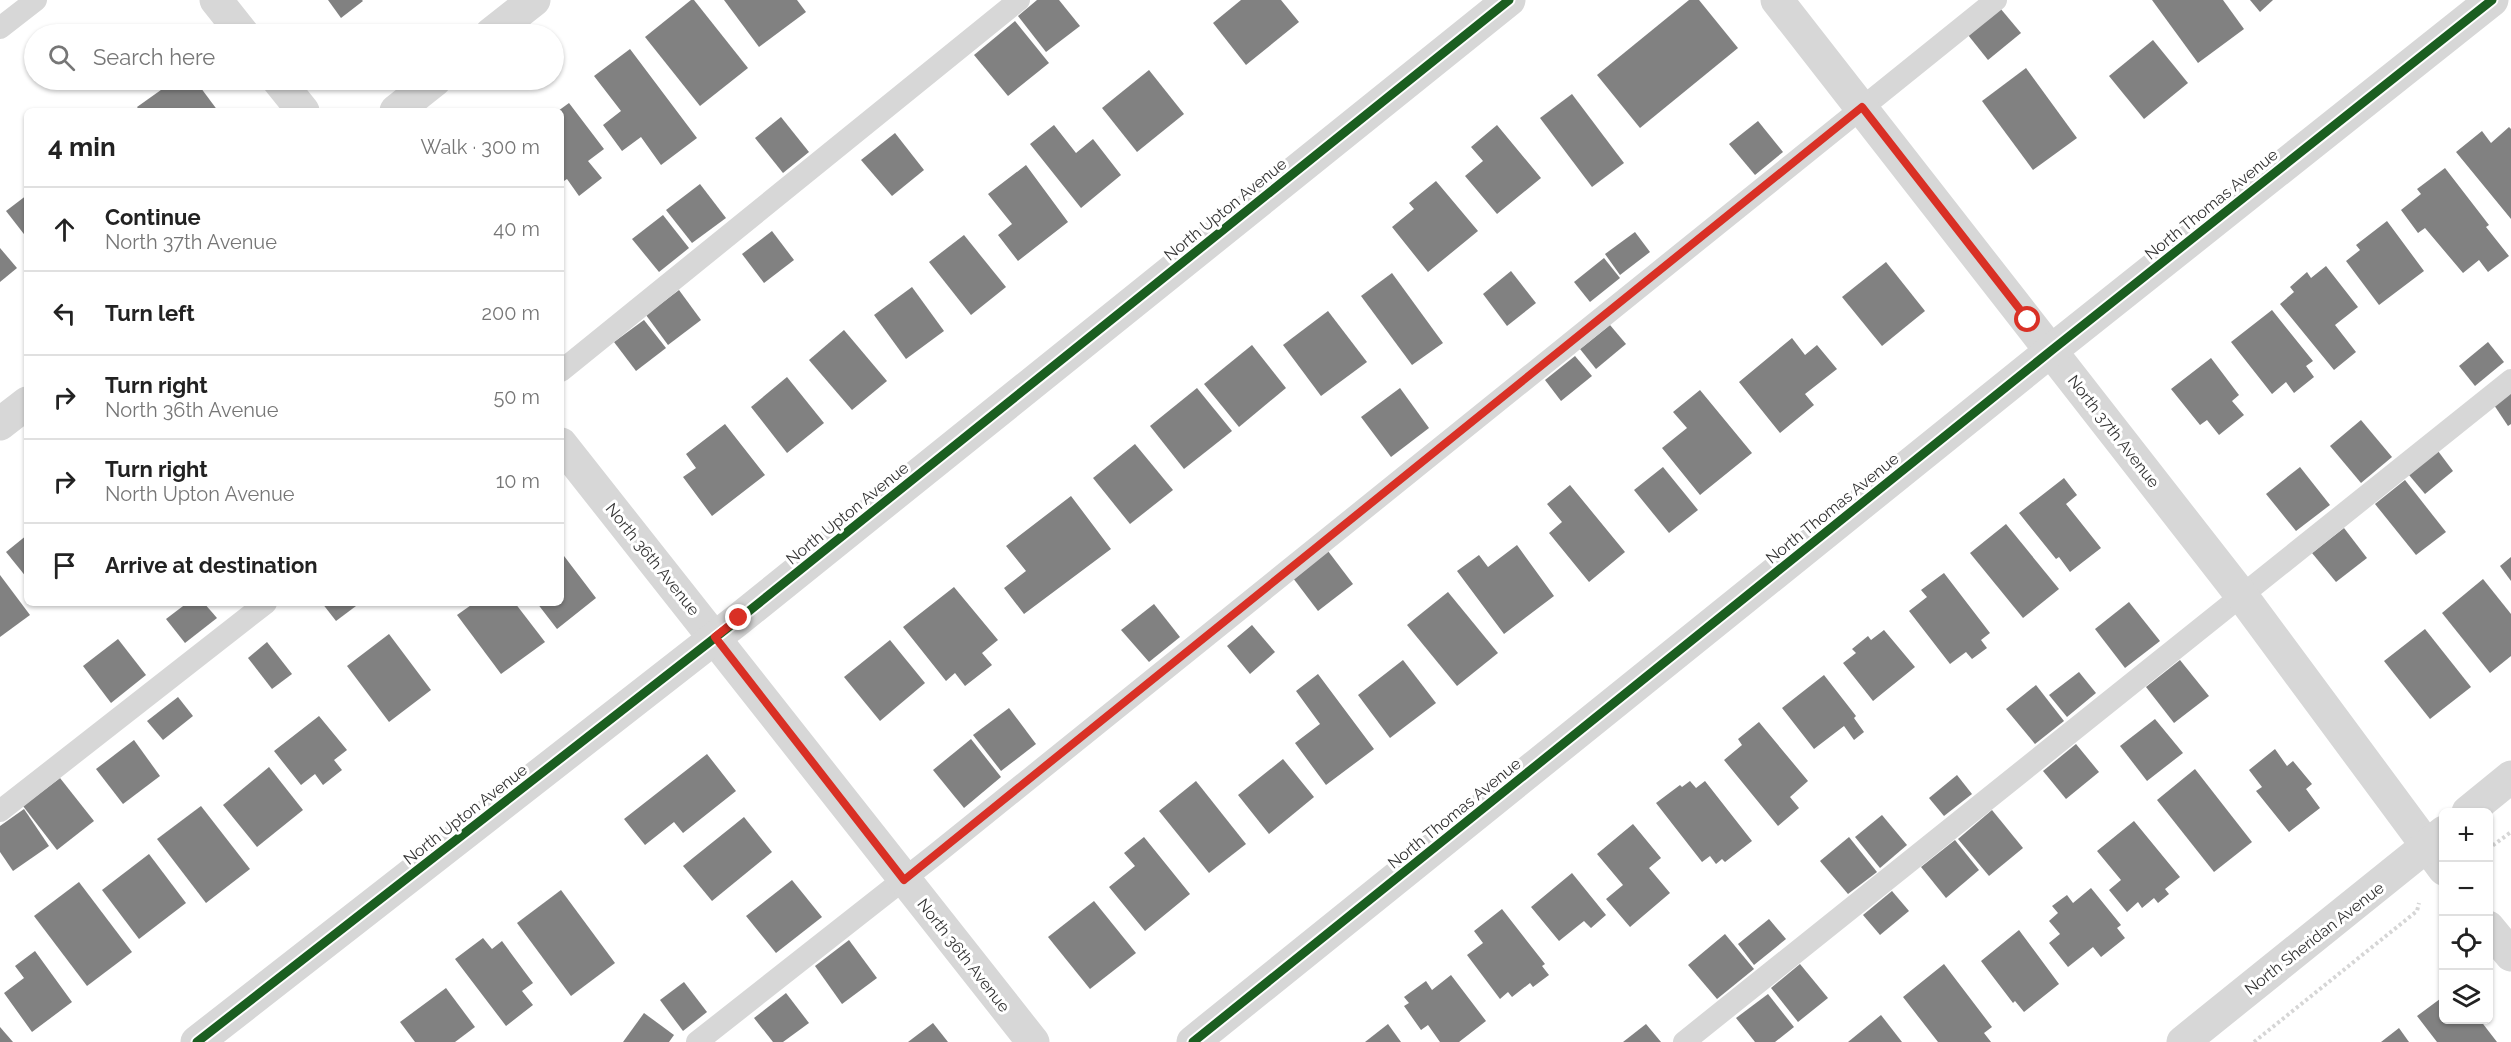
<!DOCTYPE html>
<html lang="en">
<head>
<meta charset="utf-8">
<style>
  :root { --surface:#fff; --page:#f2f2f2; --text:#222; --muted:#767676; --line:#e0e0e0 }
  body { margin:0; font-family:Raleway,sans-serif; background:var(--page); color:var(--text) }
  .controls { position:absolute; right:18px; bottom:18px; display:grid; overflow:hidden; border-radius:9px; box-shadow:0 2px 4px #0004 }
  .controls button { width:54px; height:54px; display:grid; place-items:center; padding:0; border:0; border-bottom:2px solid var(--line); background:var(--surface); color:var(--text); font:30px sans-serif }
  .stop { position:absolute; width:18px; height:18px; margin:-14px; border:4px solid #d93025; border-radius:50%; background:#fff }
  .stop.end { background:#d93025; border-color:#fff; box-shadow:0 2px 6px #0008 }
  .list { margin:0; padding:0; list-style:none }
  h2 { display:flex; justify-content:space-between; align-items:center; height:78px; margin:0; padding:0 24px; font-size:26px }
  h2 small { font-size:20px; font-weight:400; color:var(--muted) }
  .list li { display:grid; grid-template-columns:39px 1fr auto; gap:18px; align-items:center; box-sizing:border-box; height:84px; padding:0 24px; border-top:2px solid var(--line) }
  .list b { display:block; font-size:22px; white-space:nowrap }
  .list p { margin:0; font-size:20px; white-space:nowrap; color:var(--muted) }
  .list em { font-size:20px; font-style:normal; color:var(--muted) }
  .icon { flex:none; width:33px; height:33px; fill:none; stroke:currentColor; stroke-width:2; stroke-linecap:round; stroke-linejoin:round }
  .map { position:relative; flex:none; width:2511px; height:1042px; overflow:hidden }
  .search { position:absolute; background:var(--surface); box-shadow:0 2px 4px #0004; left:24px; top:24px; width:540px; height:66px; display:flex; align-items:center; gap:15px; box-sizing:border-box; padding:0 21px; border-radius:33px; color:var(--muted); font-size:22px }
  .panel { position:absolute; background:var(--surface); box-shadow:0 2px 4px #0004; left:24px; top:108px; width:540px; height:498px; border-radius:9px }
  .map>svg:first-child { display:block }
  .building { fill:#818181 }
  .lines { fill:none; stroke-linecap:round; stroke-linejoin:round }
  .path { stroke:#d6d6d6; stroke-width:4; stroke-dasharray:3 3; stroke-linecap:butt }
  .service { stroke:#d7d7d7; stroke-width:22 }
  .minor { stroke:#d7d7d7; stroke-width:33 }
  .cycleway-casing { stroke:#fff; stroke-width:13 }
  .cycleway { stroke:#1b5e20; stroke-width:9 }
  .route { stroke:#d93025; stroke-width:8 }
  .labels { text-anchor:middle; stroke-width:6; stroke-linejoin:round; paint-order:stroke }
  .street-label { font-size:16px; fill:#333; stroke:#fff }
</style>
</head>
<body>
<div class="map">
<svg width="2511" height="1042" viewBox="0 0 2511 1042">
  <rect width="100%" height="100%" fill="#fff"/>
  <g class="building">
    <path d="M328,0H362L363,1L341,18Z"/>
    <path d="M691,0H694L748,68L700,106L645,37Z"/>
    <path d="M724,0H797L806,12L759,47Z"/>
    <path d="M1037,0H1059L1080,26L1046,52L1018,16Z"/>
    <path d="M1241,0H1281L1299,22L1246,65L1213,23Z"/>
    <path d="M1689,0H1699L1738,48L1640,128L1597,75Z"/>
    <path d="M2152,0H2223L2244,29L2198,63Z"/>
    <path d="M2250,0H2273L2260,12Z"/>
    <path d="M2000,8L2021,33L1988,60L1968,35Z"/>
    <path d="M1015,21L1049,63L1008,96L974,55Z"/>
    <path d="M2153,40L2188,83L2144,119L2109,76Z"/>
    <path d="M630,49L697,138L661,165L641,137L622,151L603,125L621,111L594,76Z"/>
    <path d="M2026,68L2077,138L2033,170L1982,101Z"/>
    <path d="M1149,70L1184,114L1137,152L1102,108Z"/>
    <path d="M175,80H195L218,111H140L137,107Z"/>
    <path d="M1572,94L1624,163L1592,187L1540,118Z"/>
    <path d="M569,103L604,149L588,161L602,178L579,196L567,179L561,183V111H558Z"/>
    <path d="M781,117L809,152L783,173L755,138Z"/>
    <path d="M1758,121L1783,152L1755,175L1729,144Z"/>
    <path d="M1054,125L1076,153L1093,139L1121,175L1081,208L1030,144Z"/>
    <path d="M1497,125L1541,178L1497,214L1465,176L1483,161L1471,147Z"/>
    <path d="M2509,127L2511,129V219L2456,152L2482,131L2491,143Z"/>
    <path d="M895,133L924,170L892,196L861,160Z"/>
    <path d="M1026,165L1068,222L1018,261L998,235L1012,224L988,194Z"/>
    <path d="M2445,168L2489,225L2486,227L2509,256L2488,272L2479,260L2463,273L2425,228L2418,233L2401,210L2421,194L2417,189Z"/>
    <path d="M1436,181L1478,231L1428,272L1392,227L1414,209L1409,203Z"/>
    <path d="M700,184L726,218L692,243L666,210Z"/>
    <path d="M27,195V238L6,211Z"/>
    <path d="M663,215L689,248L659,272L632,239Z"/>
    <path d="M2387,221L2424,271L2379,305L2346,261L2360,250L2356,245Z"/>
    <path d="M772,231L794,260L764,283L742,254Z"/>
    <path d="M1635,232L1650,252L1620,275L1605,254Z"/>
    <path d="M964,235L1006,287L971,315L929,262Z"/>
    <path d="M0,248L17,268L0,282Z"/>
    <path d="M1604,258L1620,278L1590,302L1574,282Z"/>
    <path d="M1886,262L1925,311L1882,346L1842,297Z"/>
    <path d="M2326,266L2358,307L2335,325L2356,352L2334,370L2280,304L2294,292L2290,287L2307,272L2311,278Z"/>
    <path d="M1511,271L1536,303L1507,326L1483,294Z"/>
    <path d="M1392,273L1443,343L1412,365L1361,296Z"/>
    <path d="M912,287L944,331L906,359L874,315Z"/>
    <path d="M679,290L701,320L668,345L646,315Z"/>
    <path d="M2272,310L2313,361L2306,366L2314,377L2294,393L2286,382L2272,394L2231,342Z"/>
    <path d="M1328,311L1367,362L1321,396L1283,345Z"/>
    <path d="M644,320L666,348L636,371L614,342Z"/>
    <path d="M1610,325L1626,344L1596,369L1580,349Z"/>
    <path d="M844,330L887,381L852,410L809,360Z"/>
    <path d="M1792,338L1805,355L1817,345L1837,369L1805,394L1814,405L1780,433L1739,382Z"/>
    <path d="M2488,342L2504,362L2475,386L2459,366Z"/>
    <path d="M1252,345L1286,388L1239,427L1204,384Z"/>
    <path d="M1575,356L1592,376L1561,401L1545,380Z"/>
    <path d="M2211,358L2239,395L2232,401L2244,415L2219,435L2207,420L2200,425L2171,389Z"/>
    <path d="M787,377L824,423L787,453L751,407Z"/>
    <path d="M1197,388L1232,431L1184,469L1150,426Z"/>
    <path d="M1400,388L1429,428L1391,457L1361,417Z"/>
    <path d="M1700,390L1752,453L1700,495L1662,448L1687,428L1673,412Z"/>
    <path d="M2511,393V424L2508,426L2494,405Z"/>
    <path d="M2361,420L2392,457L2361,483L2330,446Z"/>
    <path d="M725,424L765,475L712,516L683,477L696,468L686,454Z"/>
    <path d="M1135,444L1173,490L1130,524L1093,478Z"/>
    <path d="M2438,451L2453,471L2425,494L2409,475Z"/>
    <path d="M1663,467L1698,510L1669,533L1634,490Z"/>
    <path d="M2300,467L2330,505L2296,531L2266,494Z"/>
    <path d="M2064,478L2077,495L2066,504L2101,548L2070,572L2059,557L2056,559L2019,513Z"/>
    <path d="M2405,480L2446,532L2416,555L2375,504Z"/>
    <path d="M1570,485L1625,552L1589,582L1549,533L1562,522L1547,504Z"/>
    <path d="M1071,496L1111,549L1024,614L1004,588L1026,571L1006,546Z"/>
    <path d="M2006,524L2059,589L2023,618L1970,553Z"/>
    <path d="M2344,528L2367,558L2336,582L2312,553Z"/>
    <path d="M27,535V578L6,552Z"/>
    <path d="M1517,545L1554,596L1504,634L1457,571L1479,555L1488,567Z"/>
    <path d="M1328,551L1353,584L1318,611L1293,578Z"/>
    <path d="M561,552L596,598L557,629L537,603H561Z"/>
    <path d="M2511,557V581L2500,566Z"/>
    <path d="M1944,573L1990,633L1981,640L1987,648L1972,659L1966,652L1950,664L1909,611L1927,597L1921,590Z"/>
    <path d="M0,575L30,615L0,637Z"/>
    <path d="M2483,579L2511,614V656L2490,673L2442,613Z"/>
    <path d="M954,587L998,640L982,653L992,665L965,686L955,673L946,681L903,627Z"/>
    <path d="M1448,592L1498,653L1457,686L1407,625Z"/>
    <path d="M2129,602L2160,641L2125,668L2095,629Z"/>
    <path d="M187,603H204L217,618L185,643L166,619Z"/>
    <path d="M322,603H360L336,621Z"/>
    <path d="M474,603H515L545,642L501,674L457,615Z"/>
    <path d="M1154,604L1180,637L1149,662L1121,630Z"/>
    <path d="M1252,625L1275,652L1250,674L1227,646Z"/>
    <path d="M2425,629L2471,687L2430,719L2384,661Z"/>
    <path d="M1884,630L1915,667L1873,701L1843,663L1856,653L1852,649L1868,636L1871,640Z"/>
    <path d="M389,634L431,690L389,722L347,666Z"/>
    <path d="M118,639L146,675L111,703L83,666Z"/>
    <path d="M890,640L925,683L880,721L844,677Z"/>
    <path d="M267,642L292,674L272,689L248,658Z"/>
    <path d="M1403,660L1436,703L1390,738L1358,695Z"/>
    <path d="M2180,660L2209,696L2174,723L2146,687Z"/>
    <path d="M2079,672L2096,693L2067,717L2049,695Z"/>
    <path d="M1318,674L1374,749L1326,785L1295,743L1320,724L1296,691Z"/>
    <path d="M1824,675L1856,716L1854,718L1864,732L1854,740L1844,726L1814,749L1782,708Z"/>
    <path d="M2036,685L2064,721L2035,744L2006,709Z"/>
    <path d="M178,697L193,716L163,740L147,721Z"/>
    <path d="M1009,708L1036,744L1001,771L973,735Z"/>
    <path d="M319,716L347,750L334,760L342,770L323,785L315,774L301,785L274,751Z"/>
    <path d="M2155,719L2183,753L2147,781L2120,746Z"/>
    <path d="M1759,722L1808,781L1790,797L1799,808L1778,826L1724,760L1742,745L1738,739Z"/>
    <path d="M971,739L1001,777L964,808L933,770Z"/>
    <path d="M134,740L160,776L123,804L96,769Z"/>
    <path d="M2076,744L2099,772L2066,799L2043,771Z"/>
    <path d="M2275,749L2287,766L2293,761L2312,784L2306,789L2320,808L2289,832L2256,791L2262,787L2249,770Z"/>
    <path d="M707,754L736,791L683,833L674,822L645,845L624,819Z"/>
    <path d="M1283,759L1314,797L1269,834L1238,795Z"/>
    <path d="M269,767L303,810L257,847L223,805Z"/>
    <path d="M2195,769L2252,842L2214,872L2157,800Z"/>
    <path d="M1957,775L1972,794L1944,816L1929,798Z"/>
    <path d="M60,778L94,821L57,850L23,806Z"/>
    <path d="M1196,781L1246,844L1209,873L1159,811Z"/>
    <path d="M1690,781L1696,788L1705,781L1752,841L1725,862L1722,859L1716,864L1710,856L1702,862L1656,803L1680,785L1682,787Z"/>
    <path d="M201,806L250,869L206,903L157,839Z"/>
    <path d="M24,809L49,846L13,871L0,852V826Z"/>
    <path d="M1992,810L2023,848L1989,876L1958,839Z"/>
    <path d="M1882,815L1907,845L1880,868L1855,837Z"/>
    <path d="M744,817L772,852L712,901L683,866Z"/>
    <path d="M2134,821L2180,877L2165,889L2169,894L2158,903L2154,898L2142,908L2138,902L2127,912L2109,890L2121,880L2097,851Z"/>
    <path d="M1633,824L1661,858L1649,868L1670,893L1630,927L1606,899L1623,885L1597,854Z"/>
    <path d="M1144,837L1190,894L1145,931L1109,887L1135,866L1124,853Z"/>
    <path d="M1849,837L1877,872L1848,894L1820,861Z"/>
    <path d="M1955,840L1979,870L1946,898L1921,867Z"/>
    <path d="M149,854L186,903L139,939L102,890Z"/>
    <path d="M1572,873L1606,915L1591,928L1584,921L1559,941L1531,907Z"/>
    <path d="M792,880L822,917L776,953L746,916Z"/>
    <path d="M79,882L132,952L87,986L34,916Z"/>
    <path d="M2091,888L2121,925L2117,928L2125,938L2101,957L2093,947L2068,967L2049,943L2060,934L2049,921L2058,913L2052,906L2067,895L2073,903Z"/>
    <path d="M561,890L615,963L571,996L517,923Z"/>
    <path d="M1892,891L1909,911L1880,935L1863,915Z"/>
    <path d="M1094,901L1136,953L1090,989L1048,937Z"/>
    <path d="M1502,909L1545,964L1542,966L1549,975L1533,987L1530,983L1512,997L1508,992L1500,999L1467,955L1483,943L1474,931Z"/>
    <path d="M1769,919L1786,939L1754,965L1738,944Z"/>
    <path d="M2019,930L2059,984L2024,1012L2015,1001L2013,1003L1981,961Z"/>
    <path d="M1725,934L1754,969L1717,999L1688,965Z"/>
    <path d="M483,938L492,949L502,941L533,983L522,991L533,1005L506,1026L455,959Z"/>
    <path d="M849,940L877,978L842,1004L815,966Z"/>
    <path d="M35,951L72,1002L32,1032L4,993L24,978L15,966Z"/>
    <path d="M1800,964L1828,998L1798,1022L1771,988Z"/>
    <path d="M1944,964L1992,1027L1984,1033L1991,1042H1938L1903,997Z"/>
    <path d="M1451,975L1486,1021L1459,1042H1440L1428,1025L1421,1030L1404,1006L1409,1003L1404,997L1426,981L1432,990Z"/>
    <path d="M684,982L707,1012L683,1031L660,1000Z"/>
    <path d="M446,988L475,1027L455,1042H415L400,1022Z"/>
    <path d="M786,993L809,1023L783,1042H773L754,1018Z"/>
    <path d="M1768,994L1794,1027L1775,1042H1755L1736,1018Z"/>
    <path d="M2444,996V1020H2480L2497,1042H2437L2417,1016Z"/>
    <path d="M644,1013L674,1035L669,1042H623Z"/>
    <path d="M1881,1015L1902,1042H1848Z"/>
    <path d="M933,1023L948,1042H908Z"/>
    <path d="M1388,1024L1401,1042H1365Z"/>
    <path d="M1646,1024L1661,1042H1623Z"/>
    <path d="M0,1027L13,1042H0Z"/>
    <path d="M2399,1028L2409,1042H2381Z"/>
  </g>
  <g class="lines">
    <g class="path">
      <path d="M2488,849L2511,832"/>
      <path d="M2254,1042L2417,911L2419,903"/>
    </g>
    <g class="service">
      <path d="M0,28L36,0"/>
      <path d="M561,371L1019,0"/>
      <path d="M0,811L266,603"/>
      <path d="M697,1042L936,854L1996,0"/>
      <path d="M1684,1042L2511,380"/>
    </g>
    <g class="minor">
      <path d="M216,0L243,34"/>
      <path d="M1777,0L2242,596L2444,869"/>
      <path d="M491,34L534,0"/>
      <path d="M278,80L303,111"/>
      <path d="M396,111L435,80"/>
      <path d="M0,424L27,403"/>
      <path d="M561,444L1033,1042"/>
      <path d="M2468,812L2511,777"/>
      <path d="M2488,927L2511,955"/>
      <path d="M197,1042L739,619L1509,0"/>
      <path d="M1193,1042L2052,350L2492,0"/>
      <path d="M2183,1042L2444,832"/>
    </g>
    <g class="cycleway-casing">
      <g id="cycleway">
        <path d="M197,1042L739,619L1509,0"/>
        <path d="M1193,1042L2052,350L2492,0"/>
      </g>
    </g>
    <use href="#cycleway" class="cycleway"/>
  </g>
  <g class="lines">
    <path class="route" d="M739,618L715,637L904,880L1862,107L2028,320"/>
  </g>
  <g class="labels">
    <g class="street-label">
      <text transform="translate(2211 204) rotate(-39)" y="6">North Thomas Avenue</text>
      <text transform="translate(1225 209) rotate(-39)" y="6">North Upton Avenue</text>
      <text transform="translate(2114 431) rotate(52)" y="6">North 37th Avenue</text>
      <text transform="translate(1832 508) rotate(-39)" y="6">North Thomas Avenue</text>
      <text transform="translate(847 513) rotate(-39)" y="6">North Upton Avenue</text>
      <text transform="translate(653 559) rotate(51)" y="6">North 36th Avenue</text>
      <text transform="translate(1454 813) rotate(-39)" y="6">North Thomas Avenue</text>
      <text transform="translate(465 814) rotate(-38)" y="6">North Upton Avenue</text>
      <text transform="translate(2314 938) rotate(-38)" y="6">North Sheridan Avenue</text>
      <text transform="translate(964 955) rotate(52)" y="6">North 36th Avenue</text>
    </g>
  </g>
</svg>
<div class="controls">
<button>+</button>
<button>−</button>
<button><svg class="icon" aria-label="locate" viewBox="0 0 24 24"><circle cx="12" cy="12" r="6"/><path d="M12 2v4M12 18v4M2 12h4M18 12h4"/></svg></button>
<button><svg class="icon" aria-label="layers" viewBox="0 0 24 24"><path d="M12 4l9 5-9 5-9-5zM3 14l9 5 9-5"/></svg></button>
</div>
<div class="stop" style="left:2028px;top:320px"></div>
<div class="stop end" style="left:739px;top:618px"></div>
<div class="search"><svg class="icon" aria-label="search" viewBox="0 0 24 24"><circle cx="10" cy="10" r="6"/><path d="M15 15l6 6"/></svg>Search here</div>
<section class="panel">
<h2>4 min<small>Walk · 300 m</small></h2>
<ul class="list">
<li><svg class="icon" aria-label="ahead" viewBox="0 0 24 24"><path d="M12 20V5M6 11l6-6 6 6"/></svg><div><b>Continue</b><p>North 37th Avenue</p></div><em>40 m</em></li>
<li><svg class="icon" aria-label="left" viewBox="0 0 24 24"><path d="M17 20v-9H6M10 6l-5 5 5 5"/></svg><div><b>Turn left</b></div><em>200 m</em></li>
<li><svg class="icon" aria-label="right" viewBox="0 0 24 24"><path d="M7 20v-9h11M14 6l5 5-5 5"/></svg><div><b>Turn right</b><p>North 36th Avenue</p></div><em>50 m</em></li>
<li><svg class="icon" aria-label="right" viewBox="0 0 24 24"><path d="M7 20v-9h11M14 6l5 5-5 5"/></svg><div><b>Turn right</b><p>North Upton Avenue</p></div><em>10 m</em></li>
<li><svg class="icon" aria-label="arrive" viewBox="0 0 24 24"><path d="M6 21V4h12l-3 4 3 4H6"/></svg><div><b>Arrive at destination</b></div></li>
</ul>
</section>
</div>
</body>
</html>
